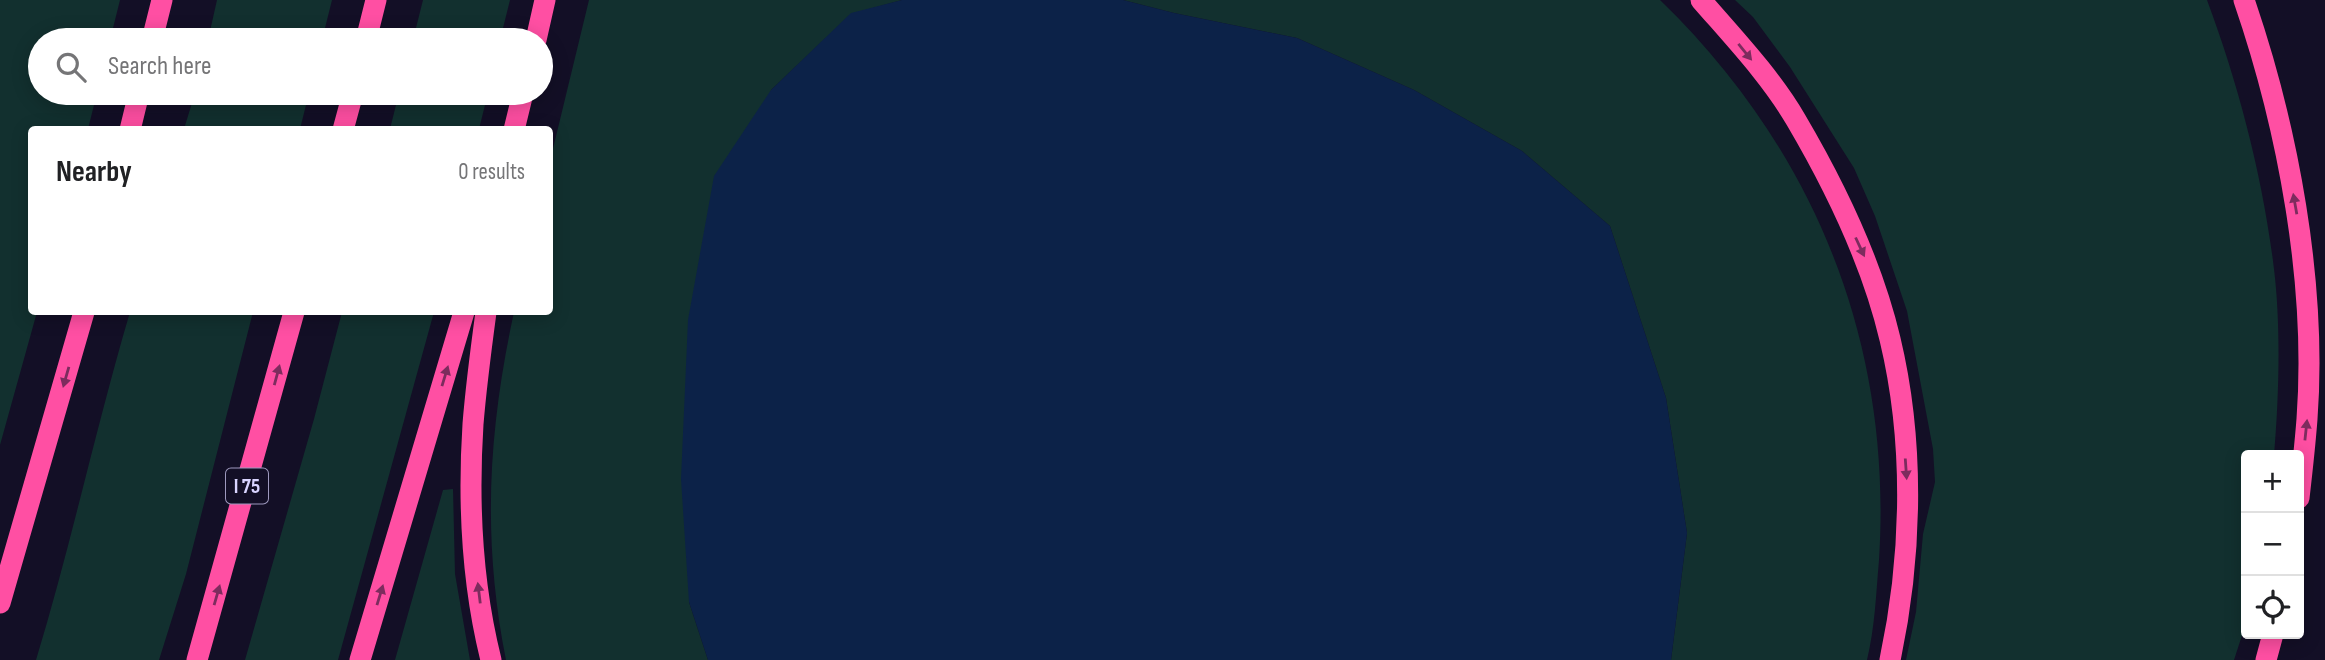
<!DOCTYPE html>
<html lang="en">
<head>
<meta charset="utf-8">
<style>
  :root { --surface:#fff; --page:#f2f2f2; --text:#202124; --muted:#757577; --line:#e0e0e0 }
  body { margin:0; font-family:"Sofia Sans Condensed",sans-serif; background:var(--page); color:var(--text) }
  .controls { position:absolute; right:21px; bottom:21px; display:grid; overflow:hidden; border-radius:7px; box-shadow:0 4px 18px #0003 }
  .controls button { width:63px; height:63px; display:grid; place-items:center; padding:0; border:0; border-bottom:2px solid var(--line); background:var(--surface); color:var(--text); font:35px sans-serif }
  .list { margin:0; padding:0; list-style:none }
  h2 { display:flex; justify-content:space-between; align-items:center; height:91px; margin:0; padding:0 28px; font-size:30px }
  h2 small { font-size:23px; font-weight:400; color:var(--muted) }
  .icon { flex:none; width:38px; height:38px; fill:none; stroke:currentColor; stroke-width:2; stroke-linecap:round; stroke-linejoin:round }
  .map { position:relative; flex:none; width:2325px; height:660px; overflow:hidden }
  .search { position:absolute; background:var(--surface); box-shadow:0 4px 18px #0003; left:28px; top:28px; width:525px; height:77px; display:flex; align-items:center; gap:18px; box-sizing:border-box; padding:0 24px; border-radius:38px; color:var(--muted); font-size:26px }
  .panel { position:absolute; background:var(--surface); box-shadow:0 4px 18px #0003; left:28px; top:126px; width:525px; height:189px; border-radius:7px }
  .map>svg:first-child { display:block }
  .green { fill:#12302f }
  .water { fill:#0c2248 }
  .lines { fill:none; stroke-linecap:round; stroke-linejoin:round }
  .highway { stroke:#ff4fa3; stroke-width:21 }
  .oneway { fill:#7d2c5e }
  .labels { text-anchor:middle; stroke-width:5; stroke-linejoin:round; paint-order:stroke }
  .shield { fill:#130f26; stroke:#9e99be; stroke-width:2 }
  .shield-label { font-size:21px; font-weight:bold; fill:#d9d4ff }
</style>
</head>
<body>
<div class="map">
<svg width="2325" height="660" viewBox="0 0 2325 660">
  <rect width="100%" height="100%" fill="#130f26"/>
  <g class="green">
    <path d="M0,0H120L110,40H40V93H97L88,129L32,130V312H37L0,445Z"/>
    <path d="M217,0H332L322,40H208Z"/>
    <path d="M423,0H510L500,40H413Z"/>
    <path d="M589,0H902L851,14L771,90L689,602L708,660H506C482,539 488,432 514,312H550V161Z"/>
    <path d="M1123,0H1660C1815,150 1893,344 1879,560C1876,594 1875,627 1867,660H1671L1687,533L1666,398L1610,226L1522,151L1414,90L1297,38L1174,13Z"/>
    <path d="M1735,0H2207C2239,86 2263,178 2274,269C2281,326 2279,398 2274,455H2246V623L2234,660H1906L1916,612L1923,534L1935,482L1933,449L1907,311L1875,216L1854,168L1790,67L1753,17Z"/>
    <path d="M195,93H309L300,129H184Z"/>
    <path d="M399,93H488L479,129H390Z"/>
    <path d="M130,312H253L186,574L159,660H36C71,545 96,427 130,312Z"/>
    <path d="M342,312H434L338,660H245L314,419Z"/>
    <path d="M453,489L455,574L470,660H395L443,490Z"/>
  </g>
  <path class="water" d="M902,0H1123L1174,13L1297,38L1414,90L1522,151L1610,226L1666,398L1687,533L1671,660H708L689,602L681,479L688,320L714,176L771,90L851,13Z"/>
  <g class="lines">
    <g class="highway">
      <path d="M1701,0C1734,38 1771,77 1796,120C1836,188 1872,263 1890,339C1915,443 1912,557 1890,660"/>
      <path d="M2244,0C2288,128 2317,283 2307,419C2305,445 2302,472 2299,498"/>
      <path d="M152,40L162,0"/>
      <path d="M366,40L376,0"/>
      <path d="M536,40L545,0"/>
      <path d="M130,130L139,93"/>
      <path d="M343,130L353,93"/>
      <path d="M514,130L523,93"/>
      <path d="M486,312C481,349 476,387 473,424C468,502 472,584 491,660"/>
      <path d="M0,603L84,312"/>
      <path d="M197,660L294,312"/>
      <path d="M360,660L464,312"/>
      <path d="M2266,660L2273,634"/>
    </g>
  </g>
  <defs><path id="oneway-solid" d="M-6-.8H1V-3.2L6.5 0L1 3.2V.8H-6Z" transform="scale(1.75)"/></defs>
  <g class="oneway">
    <use href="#oneway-solid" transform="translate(1745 52) rotate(51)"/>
    <use href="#oneway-solid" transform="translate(2295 204) rotate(-100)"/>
    <use href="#oneway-solid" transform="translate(1860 247) rotate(65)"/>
    <use href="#oneway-solid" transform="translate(277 375) rotate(-75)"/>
    <use href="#oneway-solid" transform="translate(445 376) rotate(-73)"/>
    <use href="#oneway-solid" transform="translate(66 377) rotate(106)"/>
    <use href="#oneway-solid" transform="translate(2306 430) rotate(-84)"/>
    <use href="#oneway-solid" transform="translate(1906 469) rotate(86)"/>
    <use href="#oneway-solid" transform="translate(479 593) rotate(-97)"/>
    <use href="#oneway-solid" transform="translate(217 595) rotate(-74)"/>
    <use href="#oneway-solid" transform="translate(380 595) rotate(-73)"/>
  </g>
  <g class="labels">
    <rect class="shield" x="226" y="468.5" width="42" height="35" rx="5"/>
    <g class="shield-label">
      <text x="247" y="493">I 75</text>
    </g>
  </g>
</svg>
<div class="controls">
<button>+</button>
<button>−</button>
<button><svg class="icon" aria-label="locate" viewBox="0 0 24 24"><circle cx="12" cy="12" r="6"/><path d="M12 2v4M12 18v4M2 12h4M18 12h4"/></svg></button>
</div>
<div class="search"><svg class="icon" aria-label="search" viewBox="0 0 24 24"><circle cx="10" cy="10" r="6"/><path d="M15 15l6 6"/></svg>Search here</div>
<section class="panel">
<h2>Nearby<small>0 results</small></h2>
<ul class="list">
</ul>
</section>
</div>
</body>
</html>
